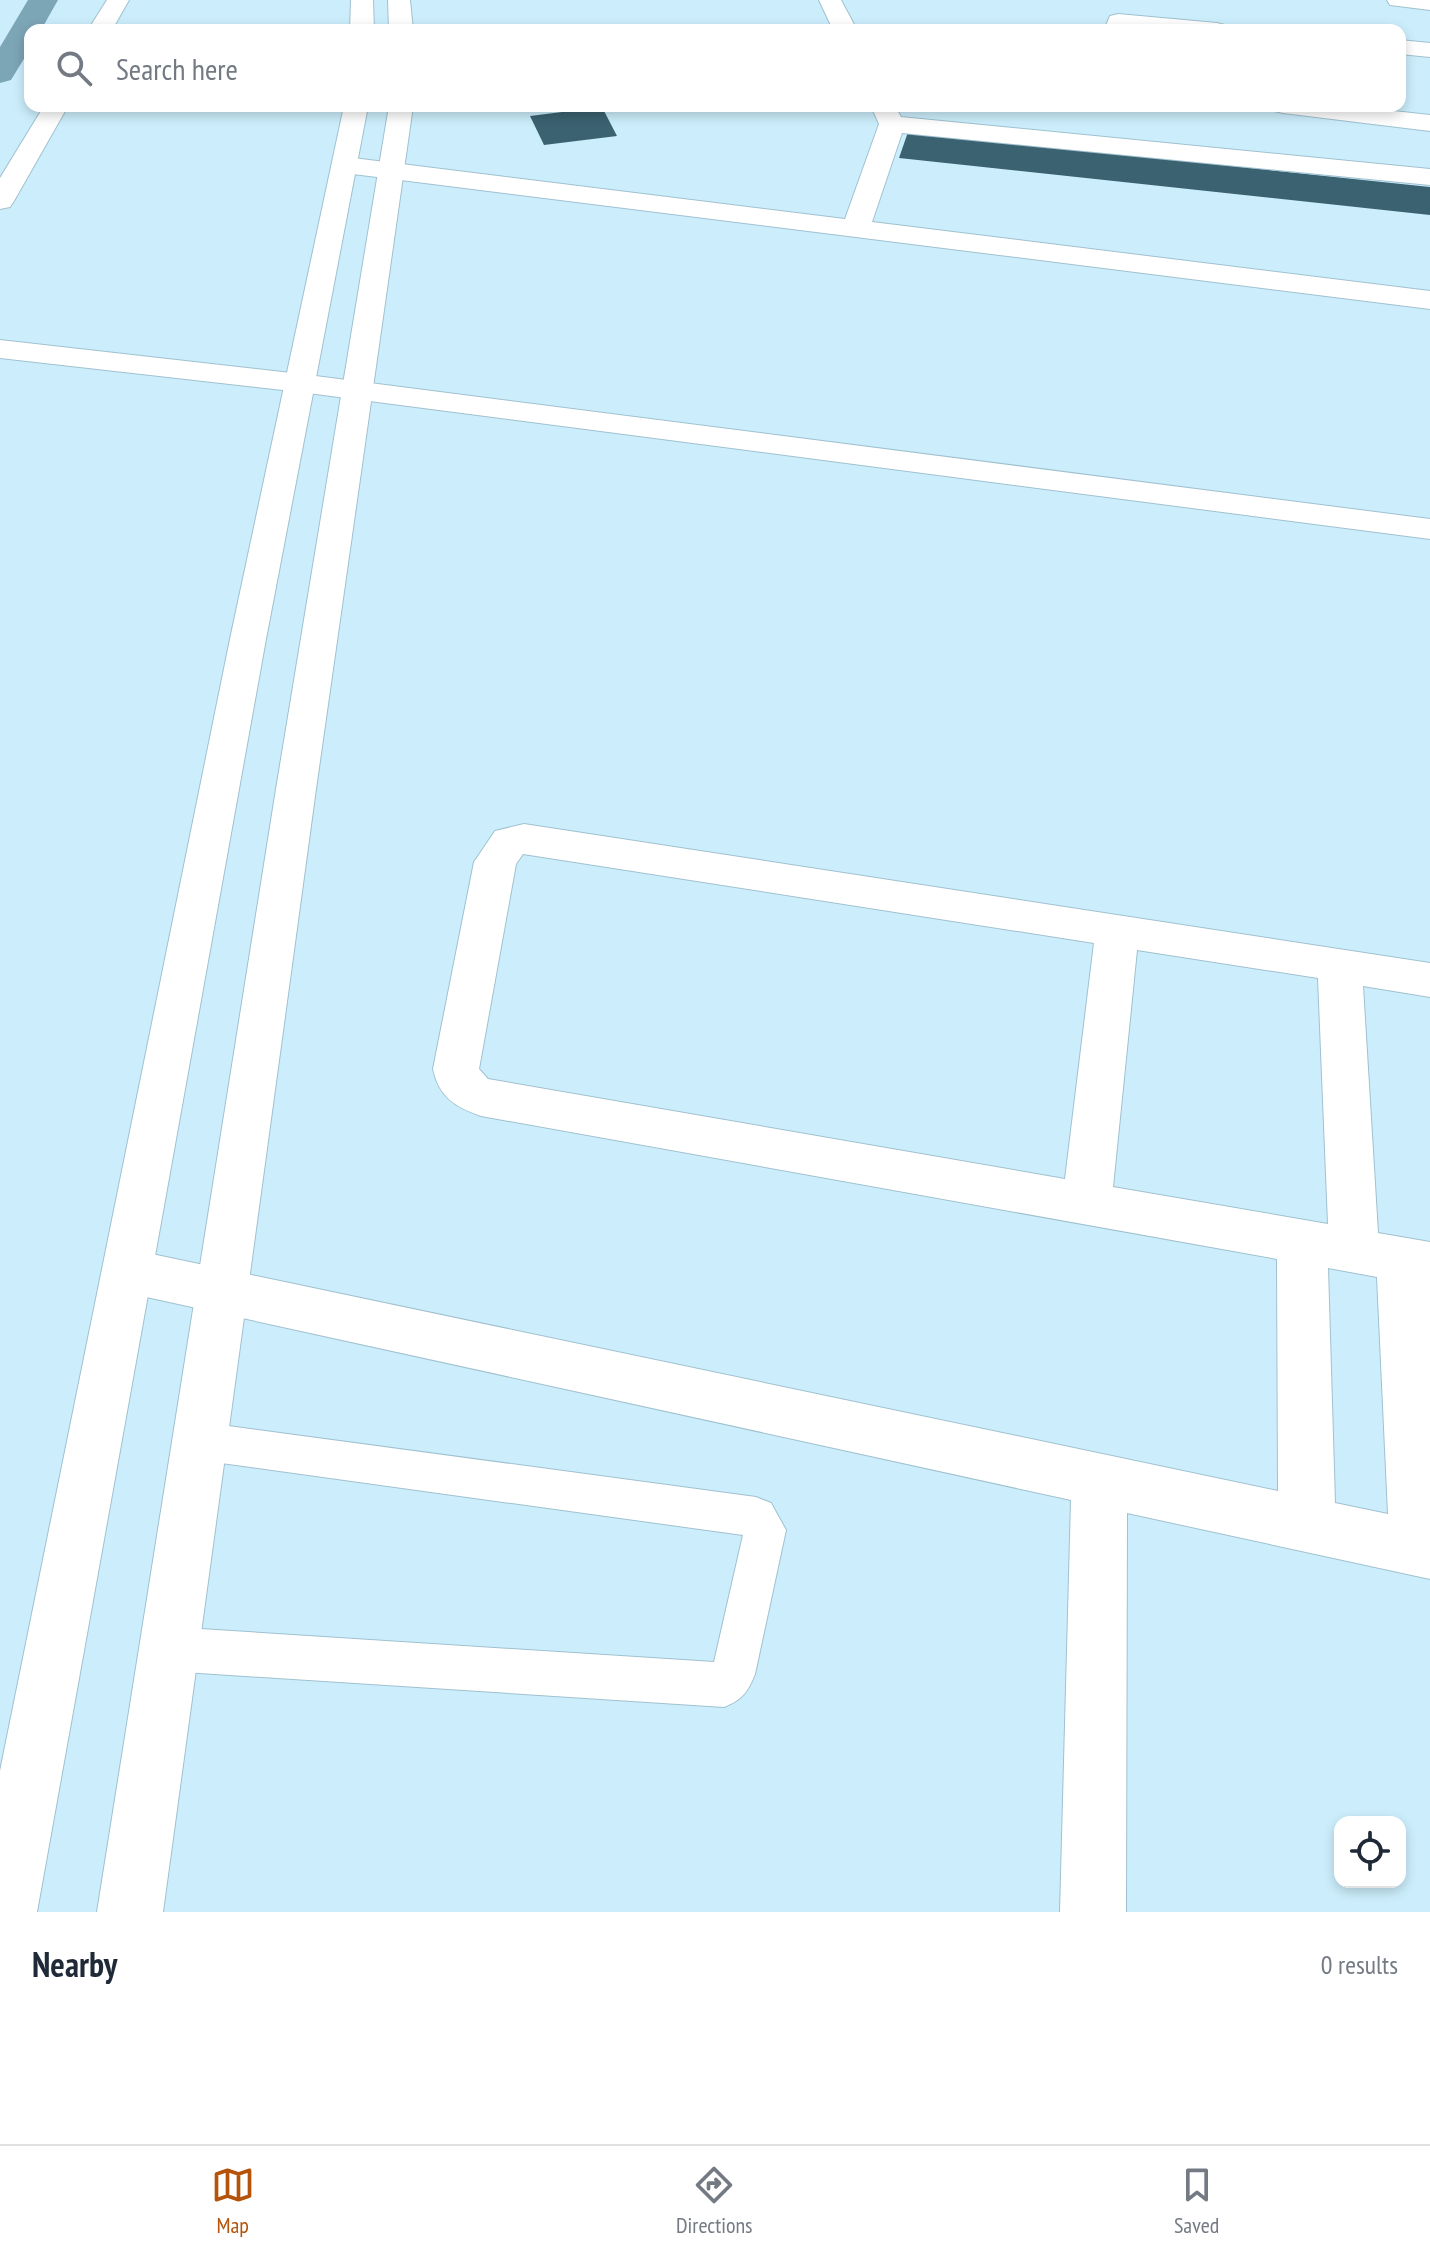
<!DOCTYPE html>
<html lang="en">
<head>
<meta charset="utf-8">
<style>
  :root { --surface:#fff; --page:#f6f6f7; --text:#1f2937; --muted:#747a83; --line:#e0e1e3; --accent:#b45309 }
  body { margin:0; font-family:"PT Sans Narrow",sans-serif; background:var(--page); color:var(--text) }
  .controls { position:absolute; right:24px; bottom:24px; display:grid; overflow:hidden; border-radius:16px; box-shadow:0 4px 12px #0003 }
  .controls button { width:72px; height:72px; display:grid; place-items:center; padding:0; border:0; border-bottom:2px solid var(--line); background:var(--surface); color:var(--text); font:40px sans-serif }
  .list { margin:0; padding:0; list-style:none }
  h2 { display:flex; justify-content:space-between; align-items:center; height:104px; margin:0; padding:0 32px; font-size:34px }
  h2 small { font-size:26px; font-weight:400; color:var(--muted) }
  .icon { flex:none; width:44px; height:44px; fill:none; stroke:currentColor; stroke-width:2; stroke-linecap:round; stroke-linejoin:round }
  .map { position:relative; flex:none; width:1430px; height:1912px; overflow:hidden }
  .search { position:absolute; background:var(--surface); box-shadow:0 4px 12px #0003; left:24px; right:24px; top:24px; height:88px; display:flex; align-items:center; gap:20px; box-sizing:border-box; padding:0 28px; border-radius:16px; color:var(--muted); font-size:30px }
  .sheet { height:232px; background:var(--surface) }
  nav { display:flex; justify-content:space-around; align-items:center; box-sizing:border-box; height:112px; border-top:2px solid var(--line); background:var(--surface); font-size:22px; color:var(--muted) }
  nav a { display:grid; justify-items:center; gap:4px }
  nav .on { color:var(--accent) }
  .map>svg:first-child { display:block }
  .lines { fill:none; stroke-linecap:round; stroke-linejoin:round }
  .canal { fill:#7ca5b6; fill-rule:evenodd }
  .building { fill:#3b6271 }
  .lane-casing { stroke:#a0c1cf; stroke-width:2 }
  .street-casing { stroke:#a0c1cf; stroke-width:2 }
  .secondary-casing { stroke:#a0c1cf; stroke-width:2 }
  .lane { fill:#fff; fill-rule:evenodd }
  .street { fill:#fff; fill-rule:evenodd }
  .secondary { fill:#fff; fill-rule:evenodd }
</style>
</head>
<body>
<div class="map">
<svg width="1430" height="1912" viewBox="0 0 1430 1912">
  <rect width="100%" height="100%" fill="#cceefc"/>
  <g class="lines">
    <path class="canal" d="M28,0H58L41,30H30V49L11,80L0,83V47Z"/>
  </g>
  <g class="building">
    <path d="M602,107L617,136L544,145L530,116Z"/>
    <path d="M908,132L1430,187V215L899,158Z"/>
  </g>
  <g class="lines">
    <g class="lane-casing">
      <path id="lane" d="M199,1422L756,1497L771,1503L786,1530L755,1674C748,1692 742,1700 724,1707L169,1671L154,1664L147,1649L154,1634L169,1627L714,1662L743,1535L199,1460L185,1454L179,1441L185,1428Z"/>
    </g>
    <g class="street-casing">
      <g id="street">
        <path d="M819,0H841L857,30H833Z"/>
        <path d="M1387,0H1430V10L1390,5Z"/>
        <path d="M1118,14L1217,23L1225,25L1229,30H1104L1110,16Z"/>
        <path d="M1400,40L1430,43V57L1400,54Z"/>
        <path d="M871,106H895L901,117L1430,169V185L902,133L872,222L1430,291V309L345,173L336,171L332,165L336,159L345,157L845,219L879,124Z"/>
        <path d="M1271,106H1348L1430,115V131L1283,113L1274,111Z"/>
        <path d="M0,340L300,374L1430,519V539L300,392L0,358Z"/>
        <path d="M524,824L1430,963V997L1363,986L1378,1233L1430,1242V1579L1127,1513L1126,1912H1060L1071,1500L128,1293L110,1287L102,1271L110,1255L128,1249L1278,1491L1277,1259L481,1116C455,1107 439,1097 433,1069L474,862L495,831ZM523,854L1094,943L1065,1179L488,1079L479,1069L516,864ZM1137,950L1318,978L1328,1224L1113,1187ZM1328,1268L1377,1277L1388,1514L1335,1503Z"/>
      </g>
    </g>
    <g class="secondary-casing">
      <g id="secondary">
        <path d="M107,0H129L112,30H88Z"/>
        <path d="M351,0H373L374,30H350Z"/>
        <path d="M388,0H410L413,30H389Z"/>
        <path d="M44,106H68L14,201L10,207L0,209V178Z"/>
        <path d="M344,106H368L266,639L37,1912H0V1771L230,639Z"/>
        <path d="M389,106H413L316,789L163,1912H97L276,789Z"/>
      </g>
    </g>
    <use href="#lane" class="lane"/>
    <use href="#street" class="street"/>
    <use href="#secondary" class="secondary"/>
  </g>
</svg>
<div class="controls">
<button><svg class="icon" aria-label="locate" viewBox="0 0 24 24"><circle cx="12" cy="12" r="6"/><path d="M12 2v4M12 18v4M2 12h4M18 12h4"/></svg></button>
</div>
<div class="search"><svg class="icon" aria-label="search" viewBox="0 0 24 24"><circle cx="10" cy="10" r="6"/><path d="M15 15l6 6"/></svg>Search here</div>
</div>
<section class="sheet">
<h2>Nearby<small>0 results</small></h2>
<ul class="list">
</ul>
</section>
<nav>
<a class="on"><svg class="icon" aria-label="map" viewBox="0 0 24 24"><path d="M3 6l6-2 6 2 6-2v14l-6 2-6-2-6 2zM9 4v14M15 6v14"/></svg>Map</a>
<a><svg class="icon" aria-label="directions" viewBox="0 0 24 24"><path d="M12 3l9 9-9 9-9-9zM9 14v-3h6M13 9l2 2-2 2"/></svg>Directions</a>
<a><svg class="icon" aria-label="saved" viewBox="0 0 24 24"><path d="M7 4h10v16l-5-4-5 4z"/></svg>Saved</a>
</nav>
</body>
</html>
